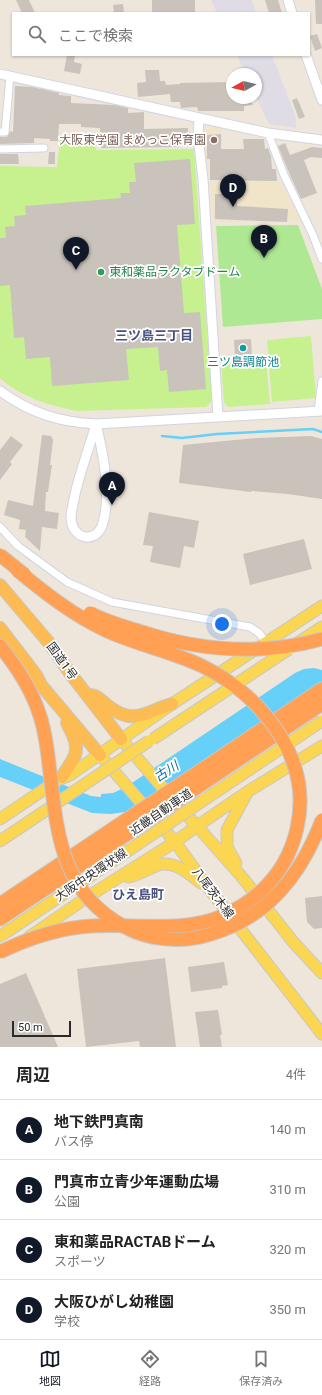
<!DOCTYPE html>
<html lang="ja">
<head>
<meta charset="utf-8">
<style>
  :root { --surface:#fff; --page:#f2f2f2; --text:#222; --muted:#767676; --line:#e0e0e0; --accent:#111827 }
  body { margin:0; font-family:Roboto,"Noto Sans JP",sans-serif; background:var(--page); color:var(--text) }
  .compass { position:absolute; left:226px; top:68px; width:36px; height:36px; border-radius:50%; background:var(--surface); box-shadow:0 1px 3px #0004; rotate:262deg }
  .scale { position:absolute; left:12px; bottom:10px; width:59px; box-sizing:border-box; padding-left:4px; border:2px solid #2a2a2a; border-top:0; font-size:11px; line-height:14px; white-space:nowrap; color:#2a2a2a; -webkit-text-stroke:3px #fff; paint-order:stroke }
  .you { position:absolute; left:222px; top:624px; width:14px; height:14px; margin:-10px; border:3px solid #fff; border-radius:50%; background:#1a73e8; box-shadow:0 0 0 6px #1a73e833 }
  .badge { display:grid; place-items:center; width:26px; height:26px; border-radius:50%; background:var(--accent); color:#fff; font-size:13px; font-weight:700 }
  .pin { position:absolute; translate:-50% -33px; filter:drop-shadow(0 1px 2px #0008) }
  .pin::after { content:''; position:absolute; top:21px; width:14px; height:12px; background:inherit; clip-path:polygon(0 0,100% 0,50% 100%) }
  .list { margin:0; padding:0; list-style:none }
  h2 { display:flex; justify-content:space-between; align-items:center; height:52px; margin:0; padding:0 16px; font-size:17px }
  h2 small { font-size:13px; font-weight:400; color:var(--muted) }
  .list li { display:grid; grid-template-columns:26px 1fr auto; gap:12px; align-items:center; box-sizing:border-box; height:60px; padding:0 16px; border-top:1px solid var(--line) }
  .list b { display:block; font-size:15px; white-space:nowrap }
  .list p { margin:0; font-size:13px; white-space:nowrap; color:var(--muted) }
  .list em { font-size:13px; font-style:normal; color:var(--muted) }
  .icon { flex:none; width:22px; height:22px; fill:none; stroke:currentColor; stroke-width:2; stroke-linecap:round; stroke-linejoin:round }
  .map { position:relative; flex:none; width:322px; height:1047px; overflow:hidden }
  .search { position:absolute; background:var(--surface); box-shadow:0 1px 3px #0004; left:12px; right:12px; top:12px; height:44px; display:flex; align-items:center; gap:10px; box-sizing:border-box; padding:0 14px; border-radius:0px; color:var(--muted); font-size:15px }
  .sheet { height:292px; background:var(--surface) }
  nav { display:flex; justify-content:space-around; align-items:center; box-sizing:border-box; height:56px; border-top:1px solid var(--line); background:var(--surface); font-size:11px; color:var(--muted) }
  nav a { display:grid; justify-items:center; gap:2px }
  nav .on { color:var(--accent) }
  .map>svg:first-child { display:block }
  .industrial { fill:#dfdce5 }
  .education { fill:#f0e4c9 }
  .green { fill:#afe893 }
  .pitch { fill:#c6f18e }
  .water { fill:#66d0f8 }
  .lines { fill:none; stroke-linecap:round; stroke-linejoin:round }
  .stream { stroke:#66d0f8; stroke-width:2.5 }
  .building { fill:#c9c3bb }
  .minor-casing { stroke:#d0d4e4; stroke-width:9 }
  .tertiary-casing { stroke:#d0d4e4; stroke-width:11 }
  .primary-casing { stroke:#c8c8c8; stroke-width:13 }
  .trunk-casing { stroke:#c8c8c8; stroke-width:14 }
  .motorway-casing { stroke:#c8c8c8; stroke-width:15 }
  .minor { stroke:#fff; stroke-width:7 }
  .tertiary { stroke:#fff; stroke-width:9 }
  .primary { stroke:#fbd652; stroke-width:11 }
  .trunk { stroke:#fdbb54; stroke-width:12 }
  .motorway { stroke:#ffa055; stroke-width:13 }
  .primary-bridge-casing { stroke:#c8c8c8; stroke-width:13; stroke-linecap:butt }
  .motorway-bridge-casing { stroke:#c8c8c8; stroke-width:15; stroke-linecap:butt }
  .primary-bridge { stroke:#fbd652; stroke-width:11 }
  .motorway-bridge { stroke:#ffa055; stroke-width:13 }
  .education-dot { fill:#8d6e63; stroke:#fff; stroke-width:1.5 }
  .leisure-dot { fill:#2e9e5b; stroke:#fff; stroke-width:1.5 }
  .culture-dot { fill:#0f9aa8; stroke:#fff; stroke-width:1.5 }
  .labels { text-anchor:middle; stroke-width:3.5; stroke-linejoin:round; paint-order:stroke }
  .education-label { font-size:12px; fill:#785e54; stroke:#fff; text-anchor:end }
  .leisure-label { font-size:12px; fill:#27864d; stroke:#fff; text-anchor:start }
  .culture-label { font-size:12px; fill:#0d838f; stroke:#fff }
  .street-label { font-size:12px; fill:#2a2a2a; stroke:#fff }
  .neighbourhood-label { font-size:13px; font-weight:bold; fill:#47507f; stroke:#fff }
  .water-label { font-size:13px; font-style:italic; fill:#036ca6; stroke:#fff }
</style>
</head>
<body>
<div class="map">
<svg width="322" height="1047" viewBox="0 0 322 1047">
  <rect width="100%" height="100%" fill="#eee6db"/>
  <g class="industrial">
    <path d="M211,0H252L256,13H217Z"/>
    <path d="M237,55H272L296,118V128L269,124L256,97V74H245Z"/>
  </g>
  <g class="education">
    <path d="M212,127H222V147H216L217,160H205V133Z"/>
    <path d="M210,181L281,182L300,221L213,222Z"/>
  </g>
  <path class="green" d="M298,225L322,289V319L223,327L216,226Z"/>
  <g class="pitch">
    <path d="M76,133L93,134L96,150L194,149L212,401L206,407L76,411C49,405 20,397 0,378V166L57,167L60,140Z"/>
    <path d="M311,336L316,398L272,402L267,340Z"/>
    <path d="M266,361L270,404L228,407L224,402L221,364Z"/>
  </g>
  <path class="water" d="M314,668L322,670V703L301,698H297L164,788L135,807L125,812L111,814L92,813L0,777V759L91,796L101,797V794L113,793L126,787L295,673L304,669Z"/>
  <g class="lines">
    <path class="stream" d="M162,436L182,438L217,434L313,429L322,432"/>
  </g>
  <g class="building">
    <path d="M16,0H29L35,13H22Z"/>
    <rect x="152" y="0" width="43" height="13"/>
    <path d="M265,0H278L282,13H269Z"/>
    <path d="M315,0H322V24H316Z"/>
    <path d="M123,4L124,13H114L113,5Z"/>
    <path d="M317,34L322,48L315,51L310,36Z"/>
    <path d="M67,55H75L74,62L82,64L80,74L64,71Z"/>
    <path d="M145,70H159L160,81H165L166,85L180,84V83L232,82V98H249L253,105L244,106V111H198L197,107L181,108L180,102H171L170,94L138,97L137,83L146,82Z"/>
    <path d="M15,86L32,87L59,93V95L71,96V103L114,105L128,108V113L144,112V129L188,128V132H190L191,145L179,146V147L101,148L100,128L81,127V124H59L58,141H50V139L34,138V143L0,144V137H7L10,131L13,132Z"/>
    <path d="M297,98L305,117L299,119L292,100Z"/>
    <path d="M221,134V149H244L243,139H264L265,149L268,148L271,156L272,169H276L277,181L210,180V159H207V135Z"/>
    <path d="M285,143L290,155L312,147L322,148V158L311,157L304,160L317,193L301,199L290,175L278,146Z"/>
    <path d="M49,152H55V164H48Z"/>
    <path d="M0,154H18L19,164H0Z"/>
    <path d="M190,159L195,224L177,225L184,313L200,312L206,389L169,392L167,370L160,371L158,347L126,349L129,380L52,386L50,357L26,359L24,337L14,338L10,285L0,286V238H6L5,227L15,226L14,216L26,215L25,206L121,198L120,193H130L129,182H136L134,163Z"/>
    <path d="M215,194H237V206L288,209L287,222L215,219Z"/>
    <path d="M251,339L252,357L235,358L234,340Z"/>
    <path d="M42,435L51,436L53,440L50,465H52L48,492H46L45,511L59,513L57,529L42,527L40,551L25,537L26,530L19,529L20,520L4,515L8,500L33,506Z"/>
    <path d="M11,436L23,445L10,462L12,464L0,480V450Z"/>
    <path d="M311,436L322,439V499L288,494L252,491L251,492L179,483L183,445L257,438Z"/>
    <path d="M149,512L199,521L194,548L184,546L180,568L150,562L153,546L143,545Z"/>
    <path d="M304,539L312,569L250,585L243,554Z"/>
    <path d="M322,896V928L314,929L307,922L305,898Z"/>
    <path d="M165,958L176,1047H140L139,1041L86,1047L77,969Z"/>
    <path d="M224,962L228,985L222,986V988L191,992L188,967Z"/>
    <path d="M26,973L58,1047H0V984Z"/>
    <path d="M218,1010L221,1028L222,1035H220L222,1047H200L195,1012Z"/>
  </g>
  <g class="lines">
    <g class="minor-casing">
      <g id="minor">
        <path d="M0,132H5L10,76"/>
        <path d="M268,133L284,175L313,235L322,259"/>
        <path d="M0,149L44,148"/>
        <path d="M318,411L322,381"/>
        <path d="M0,527L18,546L67,582L112,602L250,627L259,633L266,642"/>
      </g>
    </g>
    <g class="tertiary-casing">
      <g id="tertiary">
        <path d="M288,0L292,13"/>
        <path d="M306,55L322,100"/>
        <path d="M0,74L268,133L322,140"/>
        <path d="M199,118L198,137L203,179L218,416"/>
        <path d="M0,391C30,413 59,422 96,424L322,411"/>
        <path d="M96,424C103,452 112,498 102,526C94,545 71,538 71,517C71,512 73,505 74,499C79,474 89,449 96,424Z"/>
      </g>
    </g>
    <g class="primary-casing">
      <g id="primary">
        <path d="M299,642L322,627"/>
        <path d="M121,739L181,809L197,826L242,877L294,943L322,973"/>
        <path d="M100,755L175,842L210,890L322,1034"/>
        <path d="M0,819L58,780L70,775L172,704L322,606"/>
        <path d="M0,841L103,772"/>
        <path d="M236,863L227,847V830L247,793"/>
        <path d="M128,877C139,875 148,869 158,865C175,860 189,874 201,883"/>
        <path d="M0,936L8,931"/>
        <path d="M29,937L89,896L175,842L197,826L247,792L322,746"/>
      </g>
    </g>
    <g class="trunk-casing">
      <g id="trunk">
        <path d="M0,585L50,644L70,673L121,739"/>
        <path d="M0,628L36,675L41,685L100,755"/>
        <path d="M90,695C97,695 103,702 108,706C134,726 145,712 172,704"/>
        <path d="M62,777C65,771 69,767 72,761C81,748 73,735 67,723"/>
      </g>
    </g>
    <g class="motorway-casing">
      <g id="motorway">
        <path d="M188,779L322,689"/>
        <path d="M196,788L322,704"/>
        <path d="M0,904L135,814"/>
        <path d="M0,919L142,824"/>
      </g>
    </g>
    <use href="#minor" class="minor"/>
    <use href="#tertiary" class="tertiary"/>
    <use href="#primary" class="primary"/>
    <use href="#trunk" class="trunk"/>
    <use href="#motorway" class="motorway"/>
    <g class="primary-bridge-casing">
      <g id="primary-bridge">
        <path d="M153,739L289,649"/>
        <path d="M103,772L149,741"/>
        <path d="M8,931L322,721"/>
      </g>
    </g>
    <g class="motorway-bridge-casing">
      <g id="motorway-bridge">
        <path d="M0,555L25,575"/>
        <path d="M90,613C105,621 122,626 139,631C199,651 260,656 322,639"/>
        <path d="M0,646C16,666 31,688 39,713C45,729 47,747 49,764C57,830 59,892 125,927C151,941 183,943 211,934C268,917 301,875 322,820"/>
        <path d="M135,814L188,779"/>
        <path d="M142,824L196,788"/>
        <path d="M0,952C29,938 59,928 91,926C132,923 181,933 220,917C259,901 288,870 297,828C313,759 262,695 202,666C171,651 137,645 105,630C73,615 45,593 17,570"/>
      </g>
    </g>
    <use href="#primary-bridge" class="primary-bridge"/>
    <use href="#motorway-bridge" class="motorway-bridge"/>
  </g>
  <circle class="education-dot" cx="214" cy="140" r="4"/>
  <circle class="leisure-dot" cx="101" cy="272" r="4"/>
  <circle class="culture-dot" cx="243" cy="348" r="4"/>
  <g class="labels">
    <g class="education-label">
      <text x="206" y="144">大阪東学園 まめっこ保育園</text>
    </g>
    <g class="leisure-label">
      <text x="109" y="276">東和薬品ラクタブドーム</text>
    </g>
    <g class="culture-label">
      <text x="243" y="366">三ツ島調節池</text>
    </g>
    <g class="street-label">
      <text transform="translate(62 661) rotate(54)" y="4">国道1号</text>
      <text transform="translate(161 812) rotate(-34)" y="4">近畿自動車道</text>
      <text transform="translate(91 875) rotate(-34)" y="4">大阪中央環状線</text>
      <text transform="translate(213 893) rotate(53)" y="4">八尾茨木線</text>
    </g>
    <g class="neighbourhood-label">
      <text x="154" y="340">三ツ島三丁目</text>
      <text x="138" y="899">ひえ島町</text>
    </g>
    <g class="water-label">
      <text transform="translate(166 771) rotate(-33)" y="5">古川</text>
    </g>
  </g>
</svg>
<svg class="compass" viewBox="-18 -18 36 36"><path d="M0-13l5 13h-10z" fill="#e53935"/><path d="M0 13l5-13h-10z" fill="#767676"/></svg>
<div class="scale">50 m</div>
<div class="you"></div>
<div class="pin badge" style="left:112px;top:505px">A</div>
<div class="pin badge" style="left:264px;top:258px">B</div>
<div class="pin badge" style="left:76px;top:270px">C</div>
<div class="pin badge" style="left:233px;top:207px">D</div>
<div class="search"><svg class="icon" aria-label="search" viewBox="0 0 24 24"><circle cx="10" cy="10" r="6"/><path d="M15 15l6 6"/></svg>ここで検索</div>
</div>
<section class="sheet">
<h2>周辺<small>4件</small></h2>
<ul class="list">
<li><span class="badge">A</span><div><b>地下鉄門真南</b><p>バス停</p></div><em>140 m</em></li>
<li><span class="badge">B</span><div><b>門真市立青少年運動広場</b><p>公園</p></div><em>310 m</em></li>
<li><span class="badge">C</span><div><b>東和薬品RACTABドーム</b><p>スポーツ</p></div><em>320 m</em></li>
<li><span class="badge">D</span><div><b>大阪ひがし幼稚園</b><p>学校</p></div><em>350 m</em></li>
</ul>
</section>
<nav>
<a class="on"><svg class="icon" aria-label="map" viewBox="0 0 24 24"><path d="M3 6l6-2 6 2 6-2v14l-6 2-6-2-6 2zM9 4v14M15 6v14"/></svg>地図</a>
<a><svg class="icon" aria-label="directions" viewBox="0 0 24 24"><path d="M12 3l9 9-9 9-9-9zM9 14v-3h6M13 9l2 2-2 2"/></svg>経路</a>
<a><svg class="icon" aria-label="saved" viewBox="0 0 24 24"><path d="M7 4h10v16l-5-4-5 4z"/></svg>保存済み</a>
</nav>
</body>
</html>
